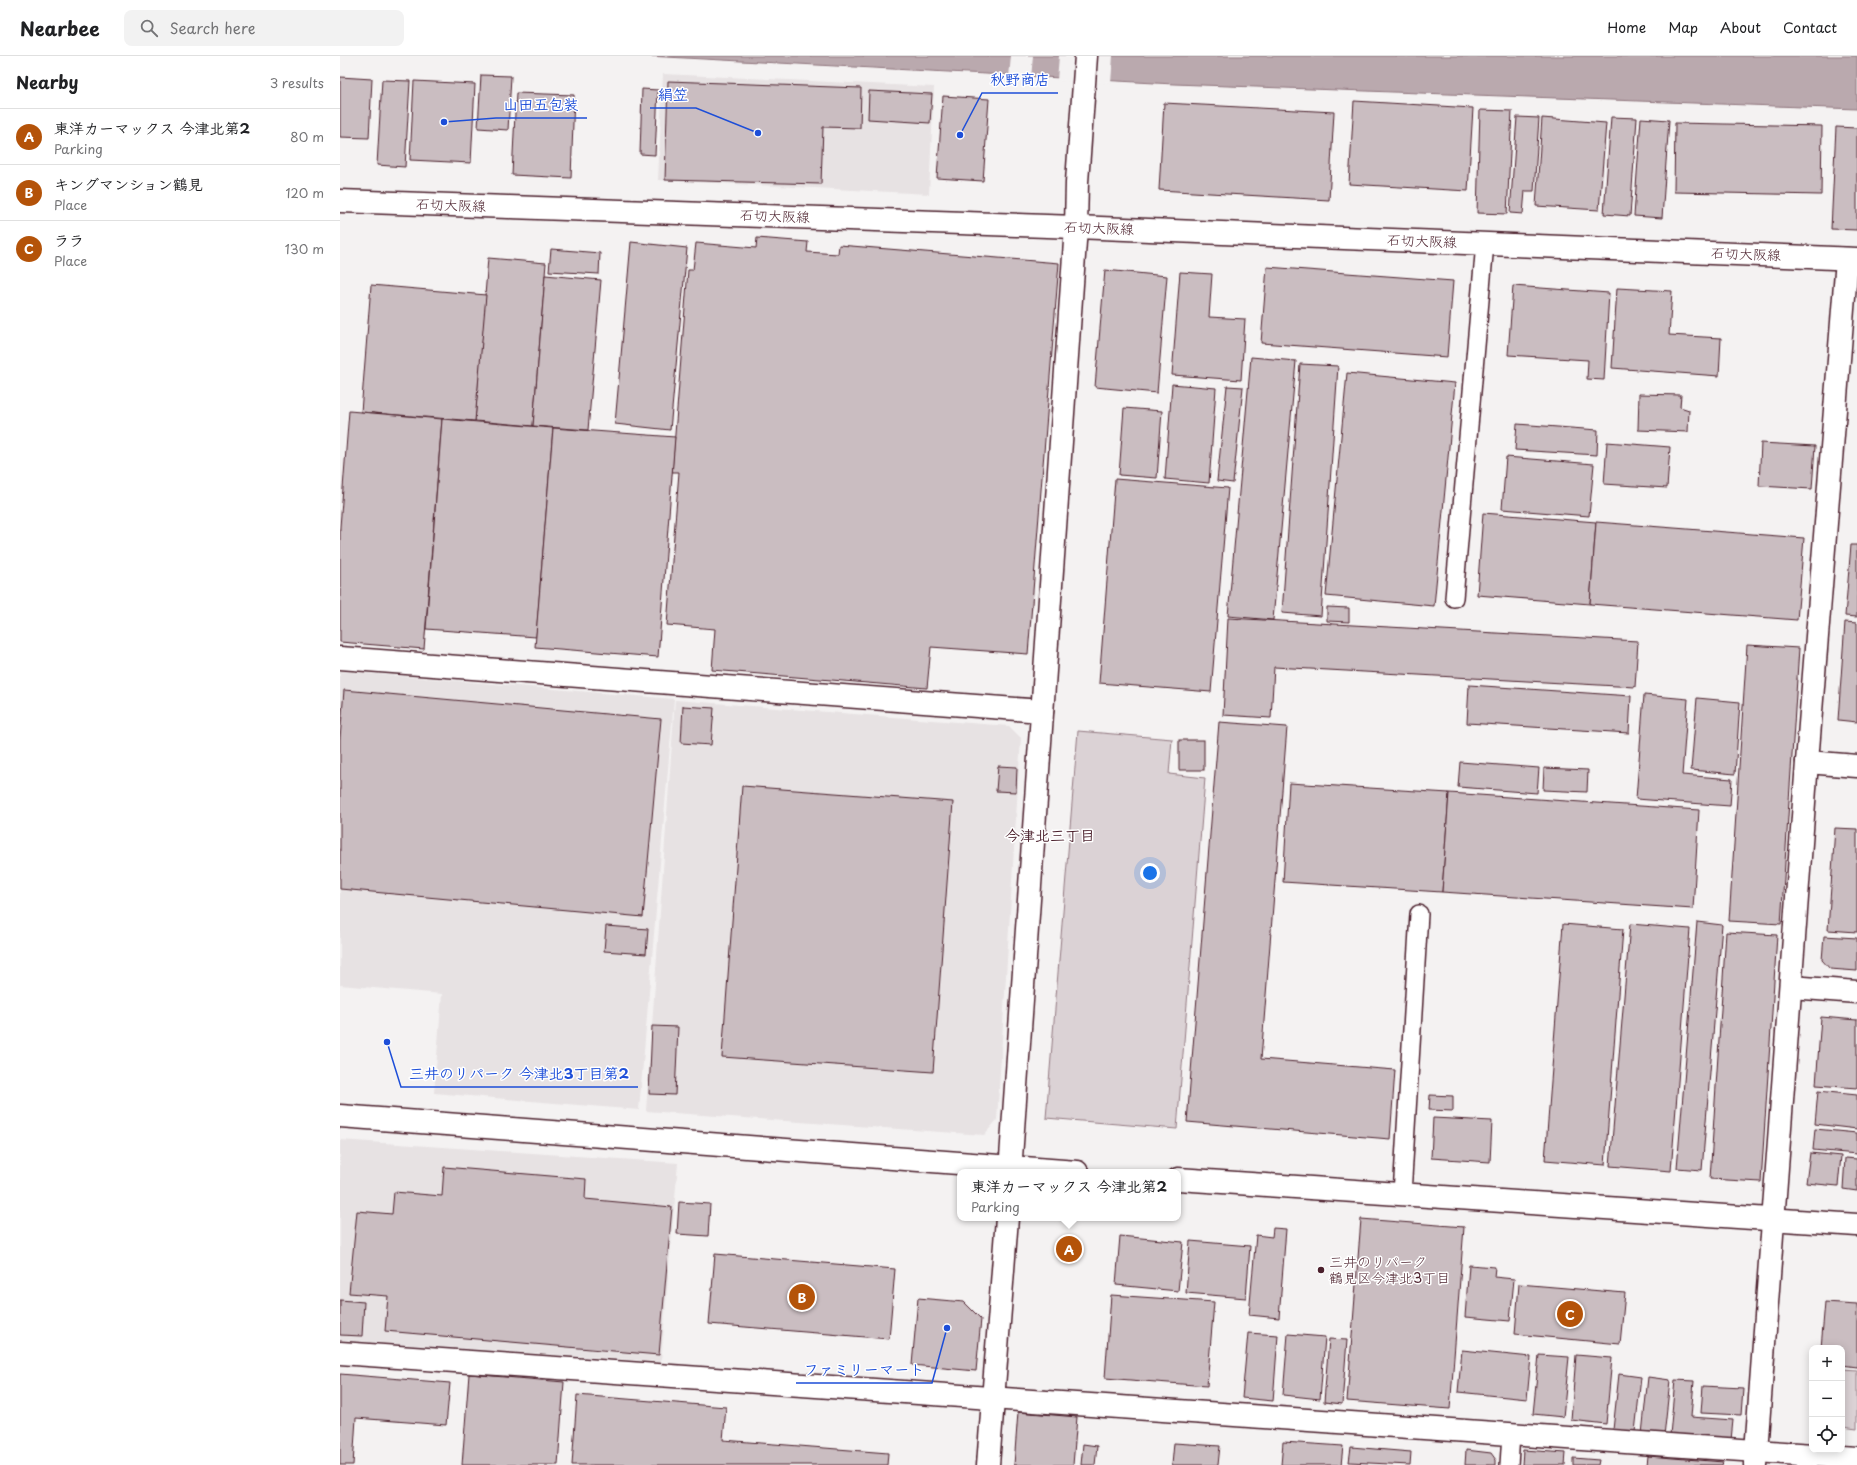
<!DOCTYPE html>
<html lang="en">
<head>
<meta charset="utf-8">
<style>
  :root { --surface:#fff; --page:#f2f2f2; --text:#202124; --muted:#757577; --line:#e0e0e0; --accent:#b45309 }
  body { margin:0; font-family:"Playpen Sans","Klee One",sans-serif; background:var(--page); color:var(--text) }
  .controls { position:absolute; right:12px; bottom:12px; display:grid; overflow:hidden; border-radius:8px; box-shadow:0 2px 10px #0003 }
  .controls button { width:36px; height:36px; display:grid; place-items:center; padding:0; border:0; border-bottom:1px solid var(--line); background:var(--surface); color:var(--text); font:20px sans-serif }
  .you { position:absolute; left:810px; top:817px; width:14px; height:14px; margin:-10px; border:3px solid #fff; border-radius:50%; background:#1a73e8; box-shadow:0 0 0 6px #1a73e833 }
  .badge { display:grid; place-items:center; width:26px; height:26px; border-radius:50%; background:var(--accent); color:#fff; font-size:13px; font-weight:700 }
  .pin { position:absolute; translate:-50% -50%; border:2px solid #fff; box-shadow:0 1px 4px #0006 }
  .popup { position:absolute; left:617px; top:1113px; width:224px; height:52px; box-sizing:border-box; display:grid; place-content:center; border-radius:8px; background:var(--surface); filter:drop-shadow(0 1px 3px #0005); font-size:13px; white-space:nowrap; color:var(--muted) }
  .popup b { font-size:15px; color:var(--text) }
  .popup::after { content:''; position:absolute; left:50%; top:100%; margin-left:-8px; border:8px solid transparent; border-top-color:var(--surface) }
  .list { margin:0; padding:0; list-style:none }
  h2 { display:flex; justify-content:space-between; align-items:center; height:52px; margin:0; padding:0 16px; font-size:17px }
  h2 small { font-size:13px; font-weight:400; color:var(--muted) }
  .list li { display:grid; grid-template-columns:26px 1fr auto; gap:12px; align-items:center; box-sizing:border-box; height:56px; padding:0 16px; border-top:1px solid var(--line) }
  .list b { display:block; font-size:15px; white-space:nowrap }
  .list p { margin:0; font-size:13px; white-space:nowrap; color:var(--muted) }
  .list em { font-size:13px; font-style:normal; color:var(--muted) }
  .icon { flex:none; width:22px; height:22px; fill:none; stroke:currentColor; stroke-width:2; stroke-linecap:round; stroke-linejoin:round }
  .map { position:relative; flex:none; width:1517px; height:1409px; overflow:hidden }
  header { display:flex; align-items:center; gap:24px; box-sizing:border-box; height:56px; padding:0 20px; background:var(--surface); border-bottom:1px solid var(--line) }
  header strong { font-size:19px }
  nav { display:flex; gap:22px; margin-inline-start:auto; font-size:14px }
  .search { width:280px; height:36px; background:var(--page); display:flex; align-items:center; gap:10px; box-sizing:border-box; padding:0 14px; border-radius:8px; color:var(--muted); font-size:15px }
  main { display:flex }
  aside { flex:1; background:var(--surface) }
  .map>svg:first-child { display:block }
  .built { fill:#e7e2e3 }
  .green { fill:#dbd2d5; stroke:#927880 }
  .water { fill:#baa9ae; stroke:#8d727a }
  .pier { fill:#f4f2f2 }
  .building { fill:#cabdc1; stroke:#4a1f2b }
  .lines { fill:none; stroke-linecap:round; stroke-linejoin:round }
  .lane-casing { stroke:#4a1f2b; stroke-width:20 }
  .street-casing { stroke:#4a1f2b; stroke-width:25 }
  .secondary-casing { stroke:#4a1f2b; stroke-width:25 }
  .lane { stroke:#fff; stroke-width:17 }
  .street { stroke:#fff; stroke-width:22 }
  .secondary { stroke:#fff; stroke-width:22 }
  .poi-dot { fill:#4a1f2b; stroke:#fff; stroke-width:1.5 }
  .labels { text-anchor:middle; stroke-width:3; stroke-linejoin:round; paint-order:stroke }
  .street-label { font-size:14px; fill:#4a1f2b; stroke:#fff }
  .poi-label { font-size:14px; fill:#4a1f2b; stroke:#fff; text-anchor:start }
  .neighbourhood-label { font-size:15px; font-weight:bold; fill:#4a1f2b; stroke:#fff }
  .leader { fill:none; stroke:#1d4ed8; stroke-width:1.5 }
  .callout-dot { fill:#1d4ed8; stroke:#fff; stroke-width:1.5 }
  .callout-label { font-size:15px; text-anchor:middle; font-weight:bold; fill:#1d4ed8; stroke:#fff; stroke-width:3; stroke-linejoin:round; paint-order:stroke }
</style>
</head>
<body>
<header>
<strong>Nearbee</strong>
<div class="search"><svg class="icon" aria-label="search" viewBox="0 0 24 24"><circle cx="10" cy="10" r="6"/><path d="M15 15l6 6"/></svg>Search here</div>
<nav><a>Home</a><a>Map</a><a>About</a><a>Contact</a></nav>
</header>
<main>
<aside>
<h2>Nearby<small>3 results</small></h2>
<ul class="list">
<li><span class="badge">A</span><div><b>東洋カーマックス 今津北第2</b><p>Parking</p></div><em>80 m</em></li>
<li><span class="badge">B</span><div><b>キングマンション鶴見</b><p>Place</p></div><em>120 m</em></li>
<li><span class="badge">C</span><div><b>ララ</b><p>Place</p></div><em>130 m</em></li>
</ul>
</aside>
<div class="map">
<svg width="1517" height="1409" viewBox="0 0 1517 1409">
  <rect width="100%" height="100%" fill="#f4f2f2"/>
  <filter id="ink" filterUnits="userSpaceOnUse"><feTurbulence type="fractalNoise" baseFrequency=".025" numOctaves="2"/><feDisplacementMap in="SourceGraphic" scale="8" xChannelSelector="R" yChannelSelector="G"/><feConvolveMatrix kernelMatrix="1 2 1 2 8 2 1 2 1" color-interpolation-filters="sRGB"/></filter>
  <g filter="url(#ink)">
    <g class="built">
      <path d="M323,18L594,31L589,138L318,124Z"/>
      <path d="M0,615L334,643L299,1054L94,1037L102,938L0,929Z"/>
      <path d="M335,644L669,670L681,682L657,1064L644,1079L306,1055Z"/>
      <path d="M0,1084L338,1107L321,1306L0,1284Z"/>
    </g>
    <g class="green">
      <path d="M738,675L832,683L829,718L865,722L837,1073L706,1062Z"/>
      <path d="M1502,1313L1517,1314V1373L1502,1371Z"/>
    </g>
    <path class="water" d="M307,0H1517V53L834,28Z"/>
    <g class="pier">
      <path d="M671,0H693L691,22L669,21Z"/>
      <path d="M719,0H773L771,27L717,24Z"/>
    </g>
    <g class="building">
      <path d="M141,19L171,20L168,74L138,72Z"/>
      <path d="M0,21L32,23L29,82L0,81Z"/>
      <path d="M42,24L70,25L65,111L37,109Z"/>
      <path d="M74,25L135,28L131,107L70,104Z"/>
      <path d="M328,25L521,32L520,72L483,71L481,128L325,124Z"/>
      <path d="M302,33L318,34L315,99L300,98Z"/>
      <path d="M529,35L592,38L590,67L528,63Z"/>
      <path d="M176,37L234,39L231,122L172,119Z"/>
      <path d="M603,40L649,43L643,125L597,122Z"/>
      <path d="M1014,45L1133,52L1128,135L1009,128Z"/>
      <path d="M824,47L994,56L989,144L819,134Z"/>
      <path d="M1140,54L1172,55L1167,158L1137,157Z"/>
      <path d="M1177,61L1199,62L1194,135H1185L1183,158L1170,157Z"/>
      <path d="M1271,61L1297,62L1290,160L1264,158Z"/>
      <path d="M1202,62L1266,67L1259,154L1196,150Z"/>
      <path d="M1301,62L1329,64L1322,162L1294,160Z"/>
      <path d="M1335,67L1482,70L1481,139L1334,136Z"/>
      <path d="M1496,71L1517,72V174L1491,173Z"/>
      <path d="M417,182L468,186L467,196L498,198L499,189L719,207L688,598L591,591L587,632L372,614L375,573L327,569L339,416H332L348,214H353L356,187L416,192Z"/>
      <path d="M291,186L347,192L330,374L275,368Z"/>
      <path d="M211,193L260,197L259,218L209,215Z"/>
      <path d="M148,202L206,207L193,370L135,365Z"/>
      <path d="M927,211L1113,225L1107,301L921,287Z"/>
      <path d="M765,214L827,220L817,337L755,331Z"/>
      <path d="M840,216L872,218L869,261L905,263L901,324L832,319Z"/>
      <path d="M205,219L261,224L248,374L193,370Z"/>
      <path d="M31,229L146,239L135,365L21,356Z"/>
      <path d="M1173,230L1269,237L1264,324L1247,323L1248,304L1168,299Z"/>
      <path d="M1277,232L1332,235L1329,279L1381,282L1379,320L1272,312Z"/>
      <path d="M911,301L956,305L933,564L888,560Z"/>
      <path d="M960,308L998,310L981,560L942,557Z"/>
      <path d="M1007,317L1115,327L1094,550L986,540Z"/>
      <path d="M832,328L876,332L869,427L825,423Z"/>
      <path d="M887,330L903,331L893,427L877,425Z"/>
      <path d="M1299,338L1341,339L1340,351L1349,354L1348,376L1298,374Z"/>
      <path d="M784,352L822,355L817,422L779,419Z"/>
      <path d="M9,355L102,363L84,593L0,586V471Z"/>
      <path d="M102,363L213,372L196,581L86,573Z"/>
      <path d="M1177,368L1258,374L1257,399L1175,394Z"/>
      <path d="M213,372L335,381L318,601L195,591Z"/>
      <path d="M1267,386L1330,391L1327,432L1264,428Z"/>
      <path d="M1421,387L1475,390L1472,433L1419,430Z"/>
      <path d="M1166,401L1254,408L1249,460L1162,453Z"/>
      <path d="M775,423L888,432L871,636L759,627Z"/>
      <path d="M1143,457L1256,466L1250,548L1137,539Z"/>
      <path d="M1256,466L1464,482L1457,564L1250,548Z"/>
      <path d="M1511,489H1517V561L1505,560Z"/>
      <path d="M987,551L1009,552V566L987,565Z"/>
      <path d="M888,562L1298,585L1295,631L934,611L931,662L883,659Z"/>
      <path d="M1505,566L1517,567V666L1498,664Z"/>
      <path d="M1407,589L1459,592L1441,868L1389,865Z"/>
      <path d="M1129,629L1291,640L1289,677L1127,667Z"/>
      <path d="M4,634L321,663L303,861L0,833V683Z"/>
      <path d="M1304,639L1348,643L1342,719L1392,723L1390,750L1296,743Z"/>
      <path d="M1357,642L1400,646L1395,718L1351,714Z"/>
      <path d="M343,650L374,652L371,689L341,687Z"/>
      <path d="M879,666L947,671L921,1003L1055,1014L1050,1083L847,1066Z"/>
      <rect x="839" y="684" width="25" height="30"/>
      <path d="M1120,706L1199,712L1197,737L1118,731Z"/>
      <path d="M658,710L677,711L676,736L656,735Z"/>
      <path d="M1204,712L1248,714L1247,736L1203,734Z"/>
      <path d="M949,727L1109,737L1102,836L943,826Z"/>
      <path d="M402,730L613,746L593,1016L382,1001Z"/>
      <path d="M1109,737L1359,754L1353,853L1102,836Z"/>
      <path d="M1495,772L1517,773V876L1488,874Z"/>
      <path d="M1357,866L1382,869L1362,1114L1337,1112Z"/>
      <path d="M1223,868L1283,873L1265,1109L1205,1104Z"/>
      <path d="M1290,868L1350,873L1331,1115L1270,1110Z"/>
      <path d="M266,870L308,873L306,898L264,895Z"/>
      <path d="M1386,876L1437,879L1421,1126L1370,1123Z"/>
      <path d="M1484,880L1517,882V915L1490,913L1482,904Z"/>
      <path d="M1481,961L1517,964V1032L1476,1029Z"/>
      <path d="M312,970L338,971L335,1039L309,1038Z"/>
      <path d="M1478,1035L1517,1039V1073L1475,1068Z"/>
      <path d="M1090,1039L1113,1040V1055L1089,1054Z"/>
      <path d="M1093,1062L1152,1065L1150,1106L1091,1102Z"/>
      <path d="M1475,1073L1517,1077V1098L1473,1094Z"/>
      <path d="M1470,1097L1501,1100L1498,1130L1466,1127Z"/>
      <path d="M1505,1102L1517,1103V1135L1503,1133Z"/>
      <path d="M104,1111L246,1123L245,1143L332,1151L319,1299L45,1275L48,1240L9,1237L17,1155L52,1158L54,1136L102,1140Z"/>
      <path d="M339,1146L370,1148L368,1180L337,1178Z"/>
      <path d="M1021,1163L1124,1171L1110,1353L1007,1345Z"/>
      <path d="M933,1172L946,1173L939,1262L909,1259L916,1179L932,1181Z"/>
      <path d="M780,1180L843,1186L838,1235L776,1229Z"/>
      <path d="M850,1185L910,1190L906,1242L846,1237Z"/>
      <path d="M375,1198L555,1213L549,1283L369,1268Z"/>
      <path d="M1129,1209L1155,1211L1154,1221L1174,1223L1170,1265L1125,1261Z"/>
      <path d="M1179,1228L1285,1237L1280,1288L1175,1278Z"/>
      <path d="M771,1239L874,1246L867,1330L765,1322Z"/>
      <path d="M578,1242L624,1246L641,1263L636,1315L572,1309Z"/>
      <path d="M0,1244L24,1246L22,1280L0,1279Z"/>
      <path d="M1485,1246L1517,1248V1311L1502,1309V1292H1481Z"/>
      <path d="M908,1277L938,1279L933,1345L902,1342Z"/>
      <path d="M948,1278L985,1281L980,1343L943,1339Z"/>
      <path d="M989,1283L1007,1284L1002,1348L984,1346Z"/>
      <path d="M1122,1294L1191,1301L1187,1343L1118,1336Z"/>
      <path d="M1199,1299L1229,1301L1223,1361L1193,1358Z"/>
      <path d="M1236,1299L1272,1302L1266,1368L1231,1364Z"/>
      <path d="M0,1318L110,1327L106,1369L16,1362L13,1409H0Z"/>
      <path d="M129,1318L224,1326L218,1409H122Z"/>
      <path d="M1279,1318L1301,1321L1295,1376L1273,1374Z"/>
      <path d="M1308,1321L1330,1324L1324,1380L1302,1378Z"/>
      <path d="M1335,1324L1354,1325L1351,1361L1393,1364L1391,1384L1330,1379Z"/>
      <path d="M1363,1330L1403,1332L1401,1359L1361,1357Z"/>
      <path d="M237,1339L386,1351L383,1384L548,1397L547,1409H232Z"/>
      <path d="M678,1356L737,1361L733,1409H674Z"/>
      <path d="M943,1386L1003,1390L1001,1409H941Z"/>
      <path d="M834,1387L880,1390L878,1409H832Z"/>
      <path d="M743,1388L757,1390L755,1409H741Z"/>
      <path d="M1011,1391L1071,1396L1070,1409L1009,1406Z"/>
      <path d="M1126,1394L1151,1397L1156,1404V1409H1125Z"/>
      <path d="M1183,1394L1226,1397L1225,1409H1182Z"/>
      <path d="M1308,1400L1383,1406L1382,1409H1307Z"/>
      <path d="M1233,1402L1259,1404L1258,1409H1233Z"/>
    </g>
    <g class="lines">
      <g class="lane-casing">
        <g id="lane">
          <path d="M1114,542L1145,187"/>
          <path d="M1062,1138L1079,858"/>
          <path d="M1169,1409L1171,1378"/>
        </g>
      </g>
      <g class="street-casing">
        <g id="street">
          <path d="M0,602L702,655"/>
          <path d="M1467,706L1517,710"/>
          <path d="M1451,931L1517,936"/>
          <path d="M670,1116L736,171"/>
          <path d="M0,1297L1517,1402"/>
          <path d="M648,1409L667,1162"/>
          <path d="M1415,1409L1467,706L1507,203"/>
        </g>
      </g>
      <g class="secondary-casing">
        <g id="secondary">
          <path d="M0,145L736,171L1517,203"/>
          <path d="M736,171L737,126L746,0"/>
          <path d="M0,1060L737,1116"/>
          <path d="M838,1123L1517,1169"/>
        </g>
      </g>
      <use href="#lane" class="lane"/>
      <use href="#street" class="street"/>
      <use href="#secondary" class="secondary"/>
    </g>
  </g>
  <circle class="poi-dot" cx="981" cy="1214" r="4"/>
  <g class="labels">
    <g class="street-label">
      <text transform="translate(111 149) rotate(2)" y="5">石切大阪線</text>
      <text transform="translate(435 160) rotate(2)" y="5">石切大阪線</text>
      <text transform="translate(759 172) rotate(2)" y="5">石切大阪線</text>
      <text transform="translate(1082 185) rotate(2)" y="5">石切大阪線</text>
      <text transform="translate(1406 198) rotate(2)" y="5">石切大阪線</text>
    </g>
    <g class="poi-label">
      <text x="989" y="1211">三井のリパーク<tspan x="989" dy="16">鶴見区今津北3丁目</tspan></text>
    </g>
    <g class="neighbourhood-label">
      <text x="710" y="785">今津北三丁目</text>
    </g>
  </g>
  <path class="leader" d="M620 79L642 37H718M418 77L356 52H310M104 66L156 62H247M47 986L61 1031H298M607 1272L592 1327H456"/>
  <g class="callout-dot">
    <circle cx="620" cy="79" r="4"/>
    <circle cx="418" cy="77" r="4"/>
    <circle cx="104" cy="66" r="4"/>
    <circle cx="47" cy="986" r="4"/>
    <circle cx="607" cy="1272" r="4"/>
  </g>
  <g class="callout-label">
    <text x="680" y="29">秋野商店</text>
    <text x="333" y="44">絹笠</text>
    <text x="201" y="54">山田五包装</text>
    <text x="179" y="1023">三井のリパーク 今津北3丁目第2</text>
    <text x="524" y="1319">ファミリーマート</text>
  </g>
</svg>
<div class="controls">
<button>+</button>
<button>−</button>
<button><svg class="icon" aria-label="locate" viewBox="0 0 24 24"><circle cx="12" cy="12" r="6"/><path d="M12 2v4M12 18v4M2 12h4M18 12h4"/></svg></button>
</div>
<div class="you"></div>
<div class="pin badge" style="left:729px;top:1193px">A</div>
<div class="popup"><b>東洋カーマックス 今津北第2</b>Parking</div>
<div class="pin badge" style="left:462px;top:1241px">B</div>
<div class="pin badge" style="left:1230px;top:1258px">C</div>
</div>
</main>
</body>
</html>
